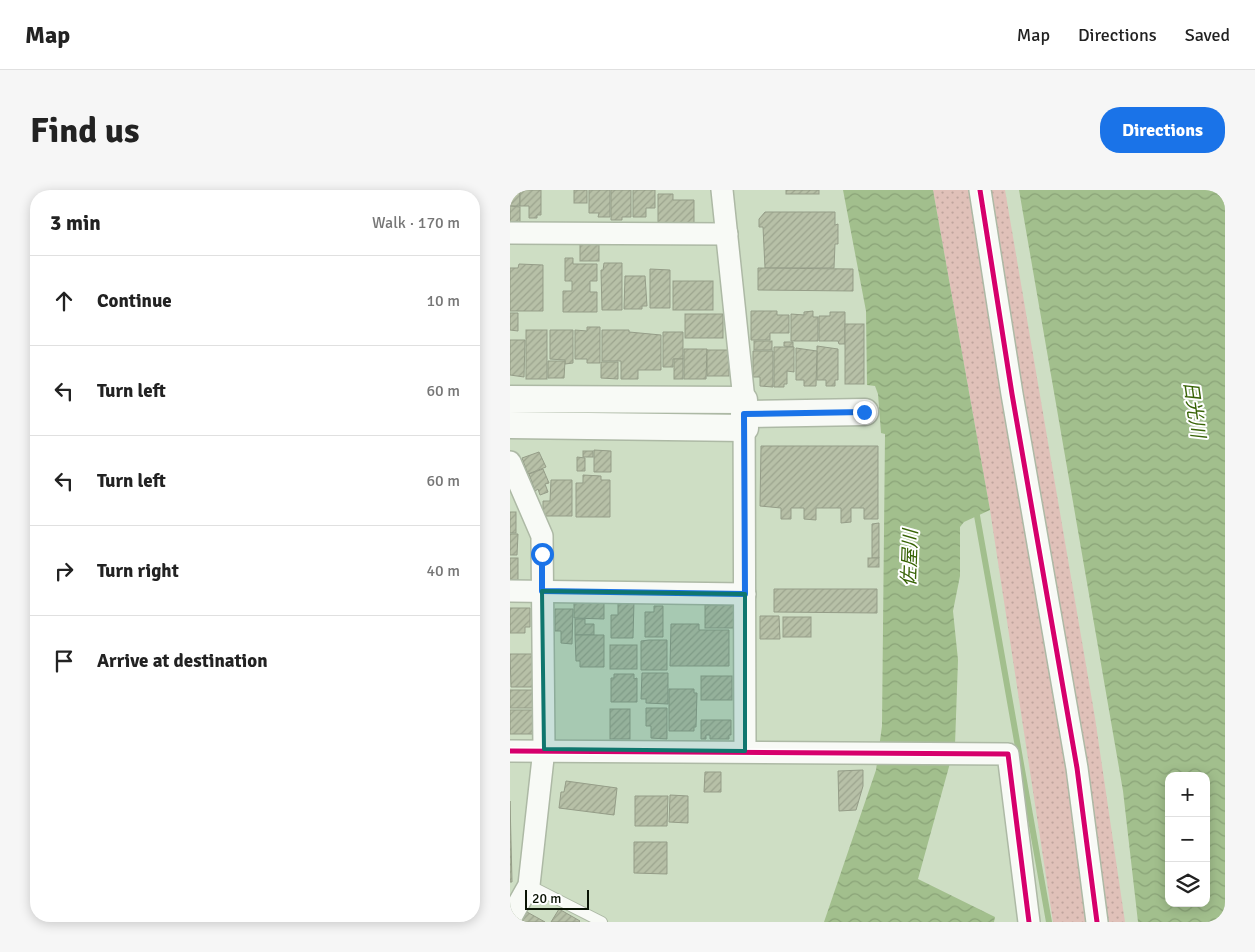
<!DOCTYPE html>
<html lang="en">
<head>
<meta charset="utf-8">
<style>
  :root { --surface:#fff; --page:#f6f6f6; --text:#222; --muted:#767676; --line:#e0e0e0; --accent:#1a73e8 }
  body { margin:0; font-family:Signika,"Noto Sans JP",sans-serif; background:var(--page); color:var(--text) }
  .controls { position:absolute; right:15px; bottom:15px; display:grid; overflow:hidden; border-radius:10px; box-shadow:0 2px 12px #0003 }
  .controls button { width:45px; height:45px; display:grid; place-items:center; padding:0; border:0; border-bottom:1px solid var(--line); background:var(--surface); color:var(--text); font:25px sans-serif }
  .scale { position:absolute; left:15px; bottom:12px; width:64px; box-sizing:border-box; padding-left:5px; border:2px solid #0a1304; border-top:0; font-size:14px; line-height:18px; white-space:nowrap; color:#0a1304; -webkit-text-stroke:4px #fff; paint-order:stroke }
  .stop { position:absolute; width:15px; height:15px; margin:-11px; border:4px solid #1a73e8; border-radius:50%; background:#fff }
  .stop.end { background:#1a73e8; border-color:#fff; box-shadow:0 1px 5px #0008 }
  .list { margin:0; padding:0; list-style:none }
  h2 { display:flex; justify-content:space-between; align-items:center; height:65px; margin:0; padding:0 20px; font-size:21px }
  h2 small { font-size:16px; font-weight:400; color:var(--muted) }
  .list li { display:grid; grid-template-columns:32px 1fr auto; gap:15px; align-items:center; box-sizing:border-box; height:90px; padding:0 20px; border-top:1px solid var(--line) }
  .list b { display:block; font-size:19px; white-space:nowrap }
  .list em { font-size:16px; font-style:normal; color:var(--muted) }
  .icon { flex:none; width:28px; height:28px; fill:none; stroke:currentColor; stroke-width:2; stroke-linecap:round; stroke-linejoin:round }
  .map { position:relative; flex:none; width:715px; height:732px; overflow:hidden; border-radius:20px }
  header { display:flex; align-items:center; gap:30px; box-sizing:border-box; height:70px; padding:0 25px; background:var(--surface); border-bottom:1px solid var(--line) }
  header strong { font-size:24px }
  nav { display:flex; gap:28px; margin-inline-start:auto; font-size:18px }
  .intro { display:flex; align-items:center; justify-content:space-between; box-sizing:border-box; height:120px; padding:0 30px }
  h1 { margin:0; font-size:35px }
  .button { padding:12px 22px; border-radius:20px; background:var(--accent); color:#fff; font-size:18px; font-weight:700 }
  main { display:flex; gap:30px; padding:0 30px }
  aside { flex:1; background:var(--surface); border-radius:20px; box-shadow:0 2px 12px #0003 }
  .map>svg:first-child { display:block }
  .grass { fill:url(#grass-dots) }
  .water { fill:url(#water-waves); fill-rule:evenodd }
  .lines { fill:none; stroke-linecap:round; stroke-linejoin:round }
  .stream { stroke:#a2bf8d; stroke-width:6 }
  .building { fill:url(#building-hatch); stroke:#959d88 }
  .service-casing { stroke:#adb9a5; stroke-width:12 }
  .minor-casing { stroke:#adb9a5; stroke-width:24 }
  .tertiary-casing { stroke:#adb9a5; stroke-width:29 }
  .service { stroke:#f8faf6; stroke-width:10 }
  .minor { stroke:#f8faf6; stroke-width:21 }
  .tertiary { stroke:#f8faf6; stroke-width:26 }
  .cycleway-casing { stroke:#fff; stroke-width:8 }
  .cycleway { stroke:#d6006c; stroke-width:5 }
  .route { stroke:#1a73e8; stroke-width:6 }
  .marked { fill:#0f766e; fill-opacity:0.2; stroke:#0f766e; stroke-width:4; stroke-linejoin:round }
  .labels { text-anchor:middle; stroke-width:4; stroke-linejoin:round; paint-order:stroke }
  .water-label { font-size:19px; font-style:italic; fill:#386306; stroke:#fff }
</style>
</head>
<body>
<header>
<strong>Map</strong>
<nav><a>Map</a><a>Directions</a><a>Saved</a></nav>
</header>
<div class="intro"><h1>Find us</h1><a class="button">Directions</a></div>
<main>
<aside>
<h2>3 min<small>Walk · 170 m</small></h2>
<ul class="list">
<li><svg class="icon" aria-label="ahead" viewBox="0 0 24 24"><path d="M12 20V5M6 11l6-6 6 6"/></svg><div><b>Continue</b></div><em>10 m</em></li>
<li><svg class="icon" aria-label="left" viewBox="0 0 24 24"><path d="M17 20v-9H6M10 6l-5 5 5 5"/></svg><div><b>Turn left</b></div><em>60 m</em></li>
<li><svg class="icon" aria-label="left" viewBox="0 0 24 24"><path d="M17 20v-9H6M10 6l-5 5 5 5"/></svg><div><b>Turn left</b></div><em>60 m</em></li>
<li><svg class="icon" aria-label="right" viewBox="0 0 24 24"><path d="M7 20v-9h11M14 6l5 5-5 5"/></svg><div><b>Turn right</b></div><em>40 m</em></li>
<li><svg class="icon" aria-label="arrive" viewBox="0 0 24 24"><path d="M6 21V4h12l-3 4 3 4H6"/></svg><div><b>Arrive at destination</b></div></li>
</ul>
</aside>
<div class="map">
<svg width="715" height="732" viewBox="0 0 715 732">
  <defs>
    <pattern id="grass-dots" width="8" height="8" patternUnits="userSpaceOnUse" patternTransform="scale(1.25)"><rect width="8" height="8" fill="#e0c1b9"/><path d="M2 2h.1M6 6h.1" fill="none" stroke="#bfa59d" stroke-width="1.8" stroke-linecap="round"/></pattern>
    <pattern id="water-waves" width="16" height="10" patternUnits="userSpaceOnUse" patternTransform="scale(1.25)"><rect width="16" height="10" fill="#a2bf8d"/><path d="M0 5q4-4 8 0t8 0" fill="none" stroke="#8aa378"/></pattern>
    <pattern id="building-hatch" width="6" height="6" patternUnits="userSpaceOnUse" patternTransform="scale(1.25)"><rect width="6" height="6" fill="#b7c0a7"/><path d="M-1 1l2-2M0 6l6-6M5 7l2-2" fill="none" stroke="#9ca48e"/></pattern>
  </defs>
  <rect width="100%" height="100%" fill="#cedec4"/>
  <g class="grass">
    <path d="M423,0H463L581,732H543L480,320Z"/>
    <path d="M478,0H495L585,528L615,732H597Z"/>
  </g>
  <g class="water">
    <path d="M333,0H423L480,320L454,332L450,337V386L443,421L448,470L445,555L408,689L485,727L484,732H314L366,580L372,536L375,244L371,243L368,204L365,196L357,195L356,121Z"/>
    <path d="M509,0H715V732H628L613,601ZM659,586H696V713H659Z"/>
  </g>
  <g class="lines">
    <path class="stream" d="M466,320L539,732"/>
  </g>
  <g class="building">
    <rect x="0" y="0" width="10" height="16"/>
    <path d="M10,0H31V25H27V28H19V16H10Z"/>
    <rect x="64" y="0" width="13" height="13"/>
    <path d="M79,0H100V27H88L89,23H79Z"/>
    <path d="M101,0H121V27H112V30H101Z"/>
    <path d="M123,0H145V18H136V27H123Z"/>
    <rect x="276" y="0" width="33" height="4"/>
    <path d="M148,4H163V10H184V34H148Z"/>
    <path d="M0,16L10,17V32H0Z"/>
    <path d="M255,22H325V35L328,34V54H325L324,78H255L253,37H249V29Z"/>
    <rect x="70" y="54" width="19" height="17"/>
    <path d="M55,68H63V74H87V91H80V102H87V122H53V101H62V91H55Z"/>
    <path d="M94,73H112V120H92L91,80H93Z"/>
    <path d="M9,74L33,75V121H0V78H8Z"/>
    <path d="M248,78L343,79V101L248,100Z"/>
    <path d="M140,79L160,80V118H140Z"/>
    <path d="M115,86H135L137,116H132V119H114Z"/>
    <rect x="163" y="91" width="40" height="29"/>
    <path d="M241,121H267V125H279V143H260V150H241Z"/>
    <path d="M303,121V127H308V151H281V124L294,125V122Z"/>
    <path d="M320,122H335V154H329L328,151H309V126H320Z"/>
    <path d="M0,123H8V141L0,140Z"/>
    <rect x="175" y="124" width="38" height="24"/>
    <rect x="335" y="134" width="19" height="60"/>
    <path d="M77,137H90V173H77V169H65V140L77,141Z"/>
    <rect x="16" y="140" width="21" height="49"/>
    <path d="M40,140H63V173L55,174V170L40,169Z"/>
    <path d="M92,140H119V142L151,145V180H128V189H111V171H92Z"/>
    <path d="M153,142H173V169H163V177H153Z"/>
    <path d="M0,150H15L14,187L0,185Z"/>
    <rect x="244" y="151" width="18" height="9"/>
    <path d="M274,152H283V157L274,156Z"/>
    <path d="M307,156L328,159V190H325V196H316V190H307Z"/>
    <path d="M264,157H284V182L277,181V194H274V197H264Z"/>
    <path d="M286,158L307,161L306,196H294V190H286Z"/>
    <path d="M174,159H197L196,189H174Z"/>
    <rect x="197" y="160" width="22" height="26"/>
    <path d="M243,161H263V197L250,196V187H243Z"/>
    <rect x="164" y="169" width="9" height="20"/>
    <path d="M38,171H55L54,188H38Z"/>
    <path d="M91,172H108V189L91,188Z"/>
    <path d="M251,256H368V329H354V318H341V332L331,333V318H306V330L294,329V318H281V329H271V318L250,316Z"/>
    <path d="M84,260L101,261V282H84Z"/>
    <rect x="73" y="261" width="10" height="6"/>
    <path d="M29,262L36,277L18,284L12,268Z"/>
    <path d="M67,267L75,268V281H67Z"/>
    <path d="M33,279L39,293L35,294L38,302L30,305L28,299L25,301L19,284Z"/>
    <path d="M73,285L91,286V290H100V327H66V293H73Z"/>
    <path d="M41,290H62V326H33V311H40Z"/>
    <rect x="0" y="322" width="6" height="21"/>
    <path d="M369,333V368H362V334Z"/>
    <path d="M0,344H8L7,365H0Z"/>
    <rect x="0" y="368" width="8" height="22"/>
    <rect x="358" y="368" width="11" height="9"/>
    <path d="M264,399H367V423L264,422Z"/>
    <path d="M64,410H94V429L64,428Z"/>
    <path d="M108,411H124L123,448H101V425H108Z"/>
    <rect x="195" y="415" width="29" height="23"/>
    <path d="M144,416H153V447H135V422H144Z"/>
    <path d="M0,418H20V437H15V443H0Z"/>
    <path d="M45,419H63L62,454L51,453V441H45Z"/>
    <path d="M250,426H269L270,449H250Z"/>
    <rect x="273" y="427" width="28" height="20"/>
    <path d="M65,429H75V434H84V445H65Z"/>
    <path d="M161,434H189V440H219V476H160Z"/>
    <path d="M65,445H94V477H70V471H66Z"/>
    <path d="M139,450H157V480H131V451Z"/>
    <rect x="100" y="455" width="27" height="24"/>
    <path d="M0,464H23V497H1Z"/>
    <path d="M132,483H158V514L136,513V509H131Z"/>
    <path d="M104,484H124V489L127,488V512H101V488H104Z"/>
    <rect x="191" y="486" width="31" height="24"/>
    <path d="M159,499H184V503H187L186,537H184V541H159Z"/>
    <rect x="0" y="500" width="23" height="18"/>
    <path d="M136,518H157V549L141,548V536H136Z"/>
    <rect x="100" y="519" width="20" height="30"/>
    <path d="M0,520H25L24,544H0Z"/>
    <path d="M191,530H221V545H219V549H200V545H196V549H191Z"/>
    <path d="M353,580V596L346,620L329,621L328,581Z"/>
    <path d="M195,582H211V602H194Z"/>
    <path d="M56,591L107,598L104,625L49,618L51,602H54Z"/>
    <path d="M160,605L178,606V633L159,632Z"/>
    <path d="M125,606H158L157,636H125Z"/>
    <path d="M0,611L2,692H0Z"/>
    <path d="M124,652H157V684L124,683Z"/>
    <path d="M49,719L70,731L69,732H41Z"/>
    <path d="M17,722L35,732H15L12,730Z"/>
  </g>
  <g class="lines">
    <g class="service-casing">
      <path id="service" d="M19,695L92,732"/>
    </g>
    <g class="minor-casing">
      <g id="minor">
        <path d="M212,0L234,210L235,561"/>
        <path d="M470,0L502,204L567,578L587,732"/>
        <path d="M0,43L217,44"/>
        <path d="M0,272L32,346L34,559L19,695L0,729"/>
        <path d="M0,401L235,404"/>
        <path d="M0,561L498,564L519,732"/>
      </g>
    </g>
    <g class="tertiary-casing">
      <g id="tertiary">
        <path d="M0,209L234,210"/>
        <path d="M234,224L355,222"/>
        <path d="M0,235L235,238"/>
      </g>
    </g>
    <use href="#service" class="service"/>
    <use href="#minor" class="minor"/>
    <use href="#tertiary" class="tertiary"/>
    <g class="cycleway-casing">
      <g id="cycleway">
        <path d="M470,0L502,204L567,578L587,732"/>
        <path d="M0,561L498,564L519,732"/>
      </g>
    </g>
    <use href="#cycleway" class="cycleway"/>
  </g>
  <g class="lines">
    <path class="route" d="M32,364V401L235,404L234,224L354,222"/>
  </g>
  <path class="marked" d="M32,401L235,404V561L34,559Z"/>
  <g class="labels">
    <g class="water-label">
      <text transform="translate(685 219) rotate(82)" y="7">日光川</text>
      <text transform="translate(399 368) rotate(-88)" y="7">佐屋川</text>
    </g>
  </g>
</svg>
<div class="controls">
<button>+</button>
<button>−</button>
<button><svg class="icon" aria-label="layers" viewBox="0 0 24 24"><path d="M12 4l9 5-9 5-9-5zM3 14l9 5 9-5"/></svg></button>
</div>
<div class="scale">20 m</div>
<div class="stop" style="left:32px;top:364px"></div>
<div class="stop end" style="left:354px;top:222px"></div>
</div>
</main>
</body>
</html>
